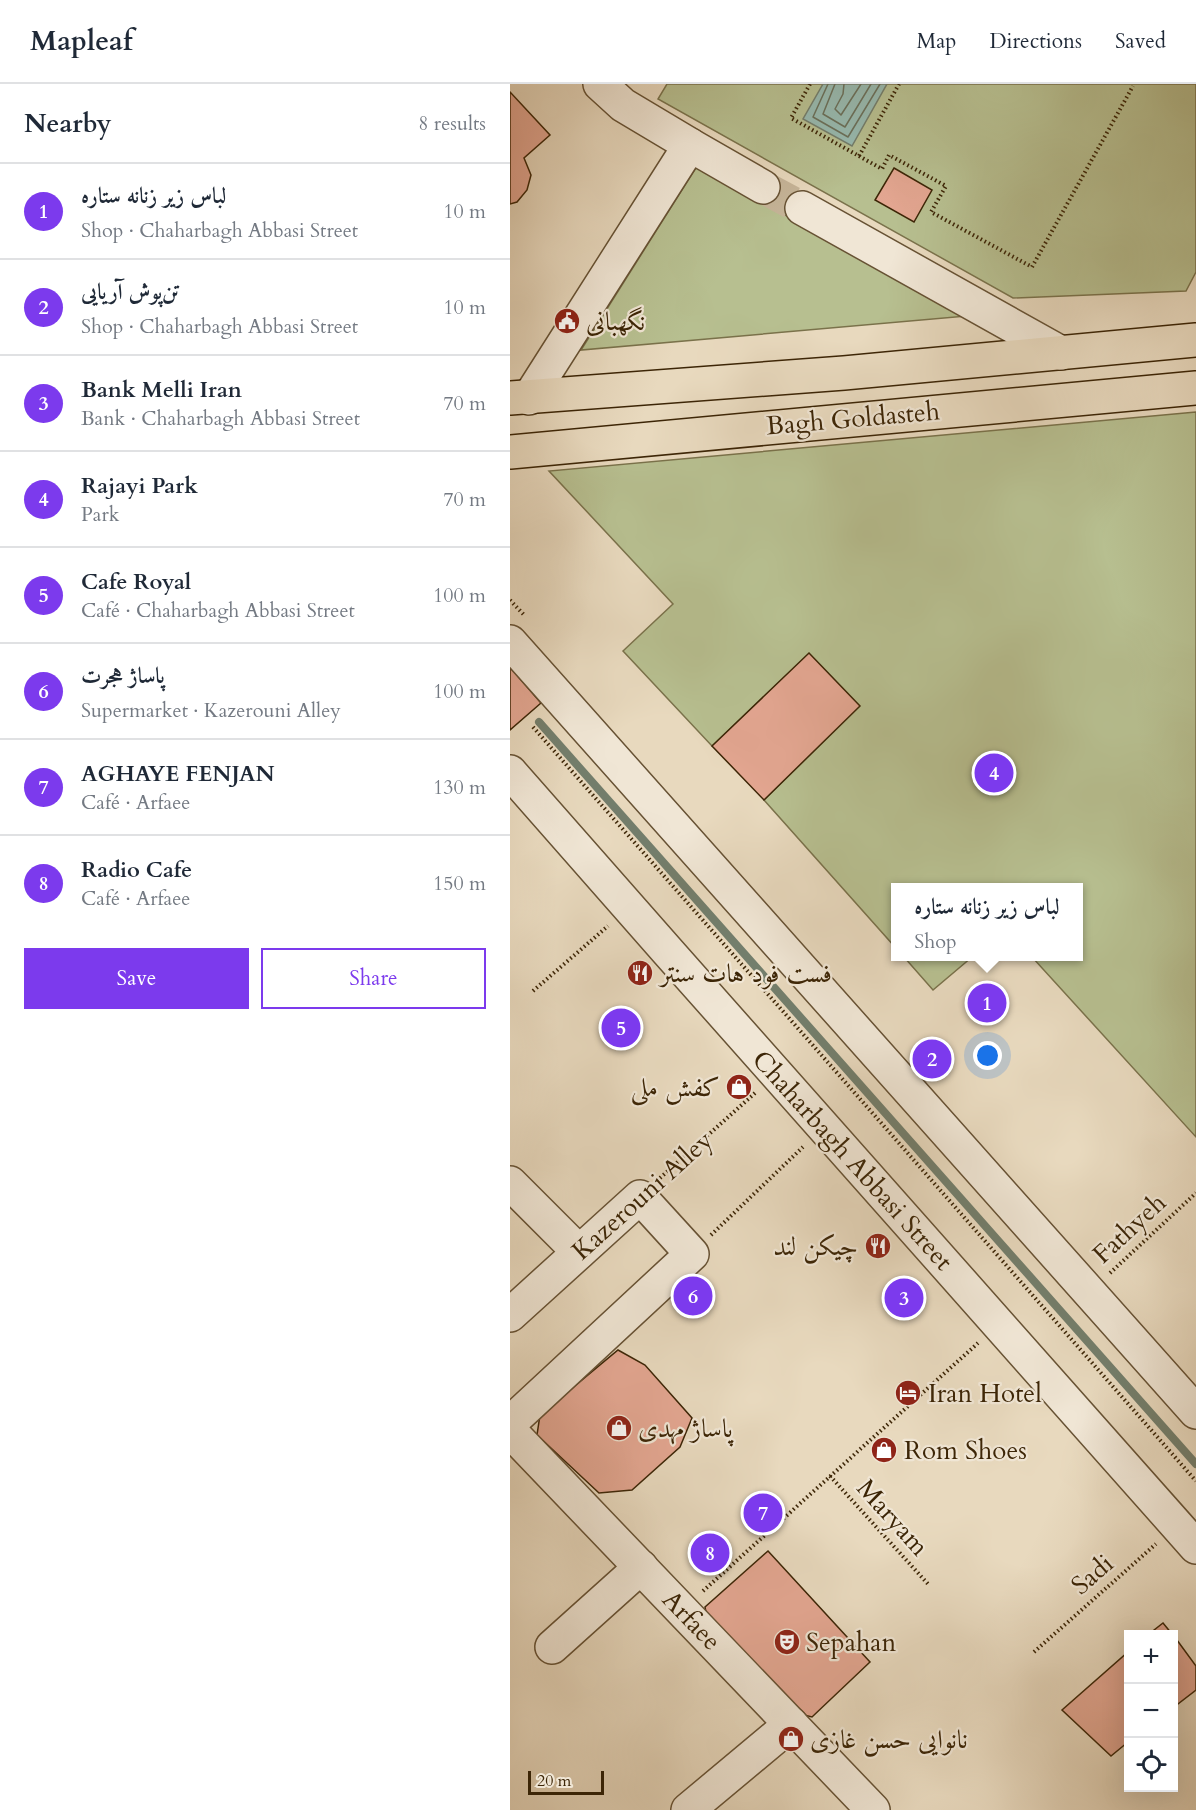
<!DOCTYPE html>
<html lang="en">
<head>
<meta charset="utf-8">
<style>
  :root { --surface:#fff; --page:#f2f2f3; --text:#1f2937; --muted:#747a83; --line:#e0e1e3; --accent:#7c3aed }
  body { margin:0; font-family:Cardo,Amiri,serif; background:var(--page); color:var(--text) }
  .controls { position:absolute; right:18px; bottom:18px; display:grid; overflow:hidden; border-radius:0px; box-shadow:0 6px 24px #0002 }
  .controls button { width:54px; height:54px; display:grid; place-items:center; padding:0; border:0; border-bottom:2px solid var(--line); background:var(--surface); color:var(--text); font:30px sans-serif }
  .scale { position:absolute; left:18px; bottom:15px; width:76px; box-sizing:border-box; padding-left:6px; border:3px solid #3c2506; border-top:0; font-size:16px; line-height:21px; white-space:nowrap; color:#3c2506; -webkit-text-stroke:4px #f0e6d5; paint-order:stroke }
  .you { position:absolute; left:478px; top:972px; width:21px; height:21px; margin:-15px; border:4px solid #fff; border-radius:50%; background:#1a73e8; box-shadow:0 0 0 9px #1a73e833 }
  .badge { display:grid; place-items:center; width:39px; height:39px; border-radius:50%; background:var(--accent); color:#fff; font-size:20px; font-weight:700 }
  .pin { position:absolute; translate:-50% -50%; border:3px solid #fff; box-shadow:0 2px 6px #0006 }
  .popup { position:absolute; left:381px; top:799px; width:192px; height:78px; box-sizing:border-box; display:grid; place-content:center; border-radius:0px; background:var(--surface); filter:drop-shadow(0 2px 4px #0005); font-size:20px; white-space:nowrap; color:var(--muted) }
  .popup b { font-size:22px; color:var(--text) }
  .popup::after { content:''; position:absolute; left:50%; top:100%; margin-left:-12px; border:12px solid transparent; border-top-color:var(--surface) }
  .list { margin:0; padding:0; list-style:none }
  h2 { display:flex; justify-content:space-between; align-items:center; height:78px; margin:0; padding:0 24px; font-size:26px }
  h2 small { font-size:20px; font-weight:400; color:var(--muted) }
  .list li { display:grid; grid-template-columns:39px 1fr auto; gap:18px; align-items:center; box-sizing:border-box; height:96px; padding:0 24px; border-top:2px solid var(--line) }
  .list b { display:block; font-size:22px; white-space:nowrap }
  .list p { margin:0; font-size:20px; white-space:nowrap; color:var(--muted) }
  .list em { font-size:20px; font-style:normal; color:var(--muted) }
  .actions { display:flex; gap:12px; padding:18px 24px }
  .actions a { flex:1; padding:14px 0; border:2px solid var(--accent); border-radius:0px; text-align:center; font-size:21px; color:var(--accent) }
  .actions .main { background:var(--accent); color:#fff }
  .icon { flex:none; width:33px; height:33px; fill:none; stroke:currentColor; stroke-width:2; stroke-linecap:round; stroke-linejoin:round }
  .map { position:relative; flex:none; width:686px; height:1726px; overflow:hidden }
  header { display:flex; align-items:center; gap:36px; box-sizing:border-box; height:84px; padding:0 30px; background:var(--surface); border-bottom:2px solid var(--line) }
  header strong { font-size:28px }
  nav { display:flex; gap:33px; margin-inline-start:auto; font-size:21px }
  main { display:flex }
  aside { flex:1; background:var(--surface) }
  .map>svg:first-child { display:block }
  .green { fill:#b7bf90; stroke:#7a724b; stroke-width:1.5 }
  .water { fill:#97bab0; stroke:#737e6c; stroke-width:1.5 }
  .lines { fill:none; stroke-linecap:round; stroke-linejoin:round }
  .shore { stroke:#6a705b; stroke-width:1.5 }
  .stream { stroke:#737e6c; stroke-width:8 }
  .building { fill:#e3a691; stroke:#3c2506; stroke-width:1.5 }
  .minor-tunnel { stroke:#c6b599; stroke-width:33; stroke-dasharray:33 16; stroke-linecap:butt }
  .minor-casing { stroke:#675234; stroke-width:36 }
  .major-casing { stroke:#3c2506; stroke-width:36 }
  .path { stroke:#3c2506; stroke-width:4; stroke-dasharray:1.5 3; stroke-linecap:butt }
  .minor { stroke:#f0e6d5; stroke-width:33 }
  .major { stroke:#e8d9be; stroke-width:33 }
  .labels { text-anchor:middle; stroke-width:4.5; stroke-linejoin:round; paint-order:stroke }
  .poi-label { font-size:26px; fill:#3c2506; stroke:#f0e6d5; text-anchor:start }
  .street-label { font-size:26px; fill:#3c2506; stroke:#f0e6d5 }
</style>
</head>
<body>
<header>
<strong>Mapleaf</strong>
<nav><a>Map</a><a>Directions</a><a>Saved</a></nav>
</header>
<main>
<aside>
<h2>Nearby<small>8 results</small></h2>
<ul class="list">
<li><span class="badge">1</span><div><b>لباس زیر زنانه ستاره</b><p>Shop · Chaharbagh Abbasi Street</p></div><em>10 m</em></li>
<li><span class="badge">2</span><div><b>تن‌پوش آریایی</b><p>Shop · Chaharbagh Abbasi Street</p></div><em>10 m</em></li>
<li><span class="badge">3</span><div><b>Bank Melli Iran</b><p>Bank · Chaharbagh Abbasi Street</p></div><em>70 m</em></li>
<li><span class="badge">4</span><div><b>Rajayi Park</b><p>Park</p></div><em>70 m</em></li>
<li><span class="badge">5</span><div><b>Cafe Royal</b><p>Café · Chaharbagh Abbasi Street</p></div><em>100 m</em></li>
<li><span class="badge">6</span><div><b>پاساژ هجرت</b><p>Supermarket · Kazerouni Alley</p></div><em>100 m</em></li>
<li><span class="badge">7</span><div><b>AGHAYE FENJAN</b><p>Café · Arfaee</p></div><em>130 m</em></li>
<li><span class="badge">8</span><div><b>Radio Cafe</b><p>Café · Arfaee</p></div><em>150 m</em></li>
</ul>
<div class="actions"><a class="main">Save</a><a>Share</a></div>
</aside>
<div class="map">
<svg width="686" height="1726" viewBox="0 0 686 1726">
  <rect width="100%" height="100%" fill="#e8d9be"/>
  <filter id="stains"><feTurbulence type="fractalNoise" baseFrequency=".00333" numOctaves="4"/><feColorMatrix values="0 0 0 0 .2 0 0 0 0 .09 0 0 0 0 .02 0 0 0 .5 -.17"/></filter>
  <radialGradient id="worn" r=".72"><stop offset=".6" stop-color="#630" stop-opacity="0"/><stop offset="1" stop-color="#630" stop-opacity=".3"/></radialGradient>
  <g class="green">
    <path d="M157,0H686V188L676,207L503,214L148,15Z"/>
    <path d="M187,82L457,232L71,266Z"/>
    <path d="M686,328V1053L522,873L568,872V804H386L385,863L254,716L349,622L299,570L202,662L113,567L163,520L39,387Z"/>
    <path d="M394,873H462L423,906Z"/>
  </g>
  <path class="water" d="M313,0H377L342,62L293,35Z"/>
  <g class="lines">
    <g class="shore">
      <path d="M318,0L303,33L338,53L370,0"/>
      <path d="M325,0L313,30L335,43L361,0"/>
      <path d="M334,0L333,10L325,25L331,31L351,0"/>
    </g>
    <path class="stream" d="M29,638L686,1380"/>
  </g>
  <g class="building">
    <path d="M0,8L40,51L14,74L21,91L17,106L7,118L0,120Z"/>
    <path d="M384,84L422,106L404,138L365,116Z"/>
    <path d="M299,569L350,622L254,716L202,662Z"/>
    <path d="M0,583L31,619L0,646Z"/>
    <path d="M108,1266L135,1281L182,1334L170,1363L122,1406L89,1409L27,1351L30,1331Z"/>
    <path d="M258,1467L360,1578L302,1633L278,1627L197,1534L195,1523Z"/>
    <path d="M653,1539L662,1550H639Z"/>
    <path d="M664,1552L686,1582V1606L664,1623Z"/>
    <path d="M618,1568V1658L601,1672L552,1626Z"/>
  </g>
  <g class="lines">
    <path class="minor-tunnel" d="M253,103L292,124"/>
    <g class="minor-casing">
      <g id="minor">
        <path d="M90,0L113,21L180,61"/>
        <path d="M292,124L551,269"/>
        <path d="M19,314L180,61L253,103"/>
        <path d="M0,558L686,1328"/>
        <path d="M0,688C227,948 459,1204 686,1463"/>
        <path d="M0,1099L69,1168"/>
        <path d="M0,1231L130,1113L182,1170L0,1339"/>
        <path d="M0,1347L363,1726"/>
        <path d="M42,1563L131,1483"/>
        <path d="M178,1726L281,1640"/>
      </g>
    </g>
    <g class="major-casing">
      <g id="major">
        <path d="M0,314L334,289L686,256"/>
        <path d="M0,368L686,304"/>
      </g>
    </g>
    <g class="path">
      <path d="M300,0L281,34L349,72L389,0"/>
      <path d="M349,72L372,85L379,71L436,102L421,128L522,183L623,2"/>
      <path d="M0,516L15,532"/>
      <path d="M23,643L686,1397"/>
      <path d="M23,907L98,842"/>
      <path d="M150,1094L245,1009"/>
      <path d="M201,1151L293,1063"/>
      <path d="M600,1189L686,1109"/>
      <path d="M320,1392L418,1500"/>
      <path d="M193,1507L468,1259"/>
      <path d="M524,1568L646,1460"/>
    </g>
    <use href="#minor" class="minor"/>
    <use href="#major" class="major"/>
  </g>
  <defs>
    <g id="civic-disc" transform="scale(1.35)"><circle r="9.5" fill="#8f2418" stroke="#f0e6d5"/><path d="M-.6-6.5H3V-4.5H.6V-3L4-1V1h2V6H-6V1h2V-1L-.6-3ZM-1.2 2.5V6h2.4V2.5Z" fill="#fff"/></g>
    <g id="restaurant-disc" transform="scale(1.35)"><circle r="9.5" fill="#8f2418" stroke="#f0e6d5"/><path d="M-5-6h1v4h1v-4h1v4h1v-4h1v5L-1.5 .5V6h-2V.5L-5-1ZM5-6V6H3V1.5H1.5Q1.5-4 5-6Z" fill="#fff"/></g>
    <g id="shop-disc" transform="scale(1.35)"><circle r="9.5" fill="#8f2418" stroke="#f0e6d5"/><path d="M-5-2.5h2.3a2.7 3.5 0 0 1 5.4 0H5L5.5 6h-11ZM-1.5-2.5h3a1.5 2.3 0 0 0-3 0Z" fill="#fff"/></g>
    <g id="hotel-disc" transform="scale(1.35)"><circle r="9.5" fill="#8f2418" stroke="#f0e6d5"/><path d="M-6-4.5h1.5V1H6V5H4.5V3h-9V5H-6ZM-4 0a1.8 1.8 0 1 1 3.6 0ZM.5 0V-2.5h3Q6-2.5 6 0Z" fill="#fff"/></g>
    <g id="theatre-disc" transform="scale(1.35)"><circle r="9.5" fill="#8f2418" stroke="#f0e6d5"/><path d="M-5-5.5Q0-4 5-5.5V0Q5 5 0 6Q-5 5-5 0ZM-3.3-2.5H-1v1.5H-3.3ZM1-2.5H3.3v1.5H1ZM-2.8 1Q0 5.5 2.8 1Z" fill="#fff"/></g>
  </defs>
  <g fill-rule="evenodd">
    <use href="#civic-disc" x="57" y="237"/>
    <use href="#restaurant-disc" x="130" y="889"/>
    <use href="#shop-disc" x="229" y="1003"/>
    <use href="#restaurant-disc" x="368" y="1162"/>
    <use href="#hotel-disc" x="398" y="1309"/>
    <use href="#shop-disc" x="109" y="1344"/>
    <use href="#shop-disc" x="374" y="1366"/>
    <use href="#theatre-disc" x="277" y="1558"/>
    <use href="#shop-disc" x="281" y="1655"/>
  </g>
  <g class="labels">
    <g class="poi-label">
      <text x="76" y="246">نگهبانی</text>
      <text x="150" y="898">فست فود هات سنتر</text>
      <text x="210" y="1012" text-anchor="end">کفش ملی</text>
      <text x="348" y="1171" text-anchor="end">چیکن لند</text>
      <text x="418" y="1318">Iran Hotel</text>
      <text x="128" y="1353">پاساژ مهدی</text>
      <text x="394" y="1375">Rom Shoes</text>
      <text x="296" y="1567">Sepahan</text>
      <text x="300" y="1664">نانوایی حسن غازی</text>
    </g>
    <g class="street-label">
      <text transform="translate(343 334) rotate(-5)" y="9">Bagh Goldasteh</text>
      <text transform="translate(343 1076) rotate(48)" y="9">Chaharbagh Abbasi Street</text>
      <text transform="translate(132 1111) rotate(-42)" y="9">Kazerouni Alley</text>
      <text transform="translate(619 1144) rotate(-43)" y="9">Fathyeh</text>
      <text transform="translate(383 1433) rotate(48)" y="9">Maryam</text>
      <text transform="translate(582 1490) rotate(-41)" y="9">Sadi</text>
      <text transform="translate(182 1536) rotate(46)" y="9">Arfaee</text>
    </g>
  </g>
  <rect width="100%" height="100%" filter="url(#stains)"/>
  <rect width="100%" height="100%" fill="url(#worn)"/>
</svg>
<div class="controls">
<button>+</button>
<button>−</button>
<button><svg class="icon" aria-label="locate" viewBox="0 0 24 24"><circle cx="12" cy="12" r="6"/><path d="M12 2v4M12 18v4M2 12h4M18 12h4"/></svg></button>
</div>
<div class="scale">20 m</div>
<div class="you"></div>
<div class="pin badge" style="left:477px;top:919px">1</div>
<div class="popup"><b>لباس زیر زنانه ستاره</b>Shop</div>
<div class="pin badge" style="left:422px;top:975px">2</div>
<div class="pin badge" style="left:394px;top:1214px">3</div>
<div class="pin badge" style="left:484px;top:689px">4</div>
<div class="pin badge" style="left:111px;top:944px">5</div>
<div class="pin badge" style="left:183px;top:1212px">6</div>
<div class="pin badge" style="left:253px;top:1429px">7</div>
<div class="pin badge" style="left:200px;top:1469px">8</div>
</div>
</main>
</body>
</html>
